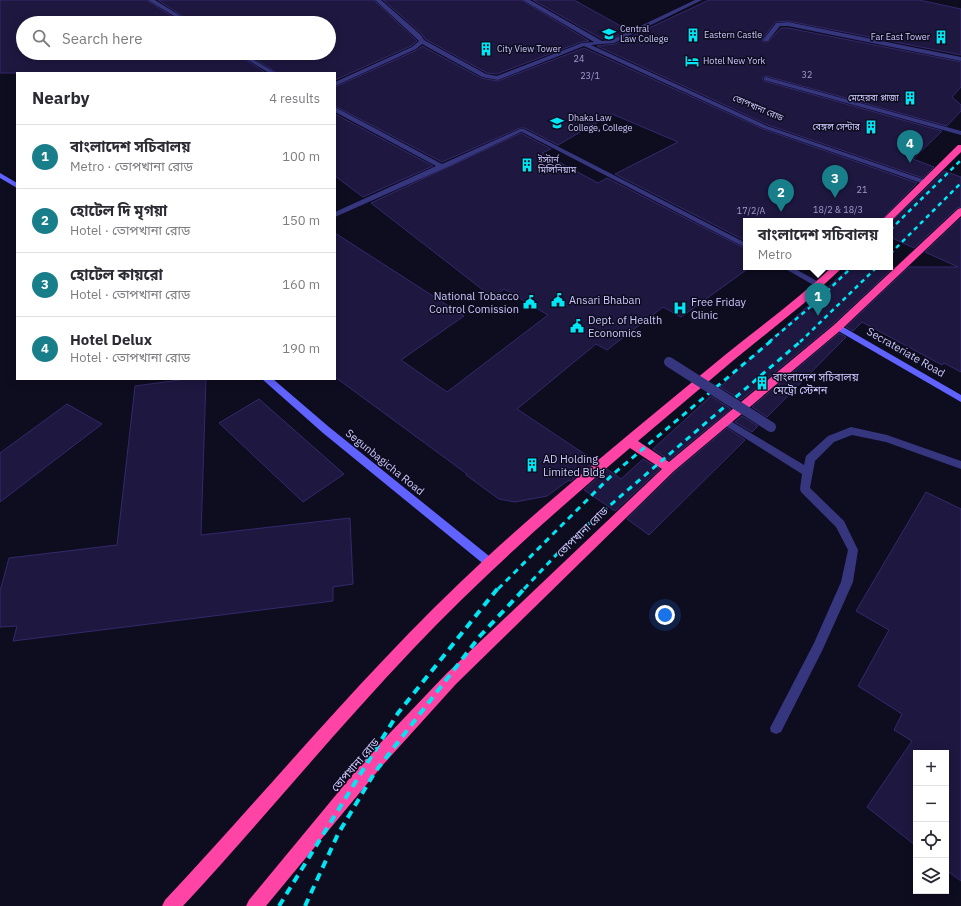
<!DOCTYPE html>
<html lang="en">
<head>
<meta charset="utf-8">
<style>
  :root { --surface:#fff; --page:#f2f2f3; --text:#2b2b33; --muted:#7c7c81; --line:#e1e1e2; --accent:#187f8a }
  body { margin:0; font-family:"IBM Plex Sans","Noto Sans Bengali",sans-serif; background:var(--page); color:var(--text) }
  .controls { position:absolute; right:12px; bottom:12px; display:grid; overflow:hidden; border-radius:0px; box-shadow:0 2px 10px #0003 }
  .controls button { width:36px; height:36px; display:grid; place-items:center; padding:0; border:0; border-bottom:1px solid var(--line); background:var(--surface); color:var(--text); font:20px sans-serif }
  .you { position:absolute; left:665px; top:615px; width:14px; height:14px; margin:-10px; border:3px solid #fff; border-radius:50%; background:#1a73e8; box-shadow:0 0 0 6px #1a73e833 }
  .badge { display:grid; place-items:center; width:26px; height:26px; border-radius:50%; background:var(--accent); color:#fff; font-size:13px; font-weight:700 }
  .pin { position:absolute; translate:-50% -33px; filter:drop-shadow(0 1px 2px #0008) }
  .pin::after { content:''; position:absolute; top:21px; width:14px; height:12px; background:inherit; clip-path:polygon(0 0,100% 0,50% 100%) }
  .popup { position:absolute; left:743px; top:218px; width:150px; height:52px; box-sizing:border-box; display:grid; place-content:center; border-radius:0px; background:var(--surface); filter:drop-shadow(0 1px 3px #0005); font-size:13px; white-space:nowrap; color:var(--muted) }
  .popup b { font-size:15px; color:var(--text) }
  .popup::after { content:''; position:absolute; left:50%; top:100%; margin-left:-8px; border:8px solid transparent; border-top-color:var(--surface) }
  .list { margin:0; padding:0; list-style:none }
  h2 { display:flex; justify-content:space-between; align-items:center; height:52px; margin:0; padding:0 16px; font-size:17px }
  h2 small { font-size:13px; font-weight:400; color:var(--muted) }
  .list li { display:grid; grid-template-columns:26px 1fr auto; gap:12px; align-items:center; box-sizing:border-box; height:64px; padding:0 16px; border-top:1px solid var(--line) }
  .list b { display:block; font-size:15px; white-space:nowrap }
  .list p { margin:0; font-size:13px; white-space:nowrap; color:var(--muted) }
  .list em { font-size:13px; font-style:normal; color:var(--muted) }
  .icon { flex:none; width:22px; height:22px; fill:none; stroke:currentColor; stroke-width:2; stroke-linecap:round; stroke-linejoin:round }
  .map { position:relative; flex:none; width:961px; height:906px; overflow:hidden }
  .search { position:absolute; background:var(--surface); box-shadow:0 2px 10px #0003; left:16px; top:16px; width:320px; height:44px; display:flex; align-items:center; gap:10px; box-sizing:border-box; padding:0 14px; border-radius:22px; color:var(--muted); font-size:15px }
  .panel { position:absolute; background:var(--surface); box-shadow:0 2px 10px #0003; left:16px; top:72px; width:320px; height:308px; border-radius:0px }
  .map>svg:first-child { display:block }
  .building { fill:#1e1740; stroke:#34296c }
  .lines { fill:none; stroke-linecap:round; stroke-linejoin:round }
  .lane { fill:#36367f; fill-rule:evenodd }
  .street { fill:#36367f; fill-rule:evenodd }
  .secondary { fill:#6063ff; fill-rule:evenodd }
  .highway { fill:#ff44a5; fill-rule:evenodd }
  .rail-far2 { stroke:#00e6f4; stroke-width:2.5; stroke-dasharray:4.5 4; stroke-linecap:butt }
  .rail-far1 { stroke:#00e6f4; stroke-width:3; stroke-dasharray:6 5; stroke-linecap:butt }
  .rail { stroke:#00e6f4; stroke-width:4; stroke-dasharray:8 6; stroke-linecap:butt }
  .street-bridge { stroke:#36367f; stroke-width:10 }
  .labels { text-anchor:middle; stroke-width:3; stroke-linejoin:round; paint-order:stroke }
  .far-poi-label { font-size:9px; fill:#cdc9ff; stroke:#0e0c1f; text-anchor:start }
  .number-label { font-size:9px; fill:#a19ccf }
  .far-street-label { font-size:9px; fill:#cdc9ff; stroke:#0e0c1f }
  .poi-label { font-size:11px; fill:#cdc9ff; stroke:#0e0c1f; text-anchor:start }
  .street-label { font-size:11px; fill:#cdc9ff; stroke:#0e0c1f }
</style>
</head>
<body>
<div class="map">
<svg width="961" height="906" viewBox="0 0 961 906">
  <rect width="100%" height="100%" fill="#0e0c1f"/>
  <g class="building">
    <path d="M0,0H147L182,23H23V53H235L266,73H0Z"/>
    <path d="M158,0H374L417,41L411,46L335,80V73H277L246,53H329V23H193Z"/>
    <path d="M383,0H522L589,41L581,42L497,74L487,73L425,39L422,34Z"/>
    <path d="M533,0H574L628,30L611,39H602Z"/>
    <path d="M709,0H919L961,9V55L788,21L775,22L762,40L764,42H768L781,28H788L961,62V87L952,97L961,105V111L947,126L766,76L762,78L764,81L942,131L913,159L934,167L923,178L768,125L597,46L615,44Z"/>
    <path d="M422,46L481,78L498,81L584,48L763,129L917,183L880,221H746V241L615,174L678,142L612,114L558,145L525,128H520L442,162L335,106V87L417,50Z"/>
    <path d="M335,114L433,166L363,197L335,176Z"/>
    <path d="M521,133L551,149L542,153L598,183L607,178L746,249V270L681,317L663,307L607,350L596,344L517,409L595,461L571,481L569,480L547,496L515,502L499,499L466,475L467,474L335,377V233L464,316L401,360L447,392L548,315L504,289L492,297L371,203Z"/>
    <path d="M944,171L961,177V207L957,208L914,248L890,237V223Z"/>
    <path d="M961,218V372L944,363L942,365L862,322L853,331L846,327L909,267H958L925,252Z"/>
    <path d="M850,267H894L833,324L741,400L720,387Z"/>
    <path d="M839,333L846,337L767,417L752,407Z"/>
    <path d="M187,379H206L201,535L350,518L353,584L333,587V601L13,641L17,626L0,627V591L9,558L117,545L135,386Z"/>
    <path d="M711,396L731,409L669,460L653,449Z"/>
    <path d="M259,399L344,474L303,502L219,423Z"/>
    <path d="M67,404L102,424L0,502V453Z"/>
    <path d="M742,416L758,426L752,432L735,422Z"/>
    <path d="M727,428L745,440L649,535L627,519L675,472Z"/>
    <path d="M643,459L660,469L615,511L584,490L607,469L621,479Z"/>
    <path d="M926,492L961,509V881L946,870V753H916V846L867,807L912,741L894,730L902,714L858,686L889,630L856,611Z"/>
  </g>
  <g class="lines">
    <g class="lane">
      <path d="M520,129H524L746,243V248L520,131Z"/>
      <path d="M782,267H792L824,285L820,288L817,287Z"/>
      <path d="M724,417L804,465L806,456L828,436L851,427L887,435L961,461V469L886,442L852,435L834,442L815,461L810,488L844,521L858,550L853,582L822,651L781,732L776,734L771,732L770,728L814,643L841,582L848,550L836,527L801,492L800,489L802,474L721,423L719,421Z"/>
    </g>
    <g class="street">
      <path d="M148,0H155L192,23H185Z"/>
      <path d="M375,0H381L421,35L424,40L486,74L497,76L582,43L594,42L523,0H530L602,41L611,40L695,0H702L614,43L591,45L767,126L931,182L927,184H924L763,128L584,46L498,80L482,77L422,44L416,49L335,86V82L412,47L419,41Z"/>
      <path d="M788,22L961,57V61L788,26H780L768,41H764L763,40L776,23Z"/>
      <path d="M236,53H243L276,73H269Z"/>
      <path d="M766,77L961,131V135L764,80V78Z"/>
      <path d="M335,107L442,164L520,129L525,130L445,168L335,217V212L436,166L335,112Z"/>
    </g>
    <g class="secondary">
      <path d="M0,173L17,183V188L0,178Z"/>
      <path d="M838,324L961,395V402L835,329L834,327L835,325Z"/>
      <path d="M262,379H273L329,427L494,560L496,563L494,566L490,568L486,566L323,433Z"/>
    </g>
    <g class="highway">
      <path d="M958,145H961V152L890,222L881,221Z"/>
      <path d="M961,208V216L842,329L674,471L456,684L381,767L266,906H246L249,900L369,755L446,674L662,469L630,448C555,512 481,577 413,649C334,732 261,822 183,906H162L165,900C272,786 370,665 485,559C562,488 644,422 725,355C761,326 798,299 832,267H843L803,304L735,359L638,441L669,462L834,325L958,209Z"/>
    </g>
    <g class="rail-far2">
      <path d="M890,230L961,160"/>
      <path d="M890,254L961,183"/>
      <path d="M769,342L815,303L852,267"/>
      <path d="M800,342L877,267"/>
    </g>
    <g class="rail-far1">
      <path d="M498,589L612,475L771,341"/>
      <path d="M524,589L572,538L801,341"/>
    </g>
    <g class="rail">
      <path d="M279,906L398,713L498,588"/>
      <path d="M305,906L338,834L375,772L480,636L525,588"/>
    </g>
    <path class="street-bridge" d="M669,362L771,427"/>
  </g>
  <defs>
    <g id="school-bare" transform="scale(1.08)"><path d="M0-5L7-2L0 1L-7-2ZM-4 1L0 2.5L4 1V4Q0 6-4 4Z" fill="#00e6f4" stroke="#0e0c1f" stroke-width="2.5" paint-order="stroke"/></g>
    <g id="building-bare" transform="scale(1.08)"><path d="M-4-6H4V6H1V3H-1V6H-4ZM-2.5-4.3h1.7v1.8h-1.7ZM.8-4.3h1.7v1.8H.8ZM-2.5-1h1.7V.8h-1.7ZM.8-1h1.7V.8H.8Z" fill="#00e6f4" stroke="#0e0c1f" stroke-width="2.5" paint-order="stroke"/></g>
    <g id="hotel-bare" transform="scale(1.08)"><path d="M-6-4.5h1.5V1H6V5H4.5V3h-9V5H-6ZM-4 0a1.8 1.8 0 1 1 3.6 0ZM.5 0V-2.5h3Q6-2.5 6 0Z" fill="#00e6f4" stroke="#0e0c1f" stroke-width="2.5" paint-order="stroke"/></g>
    <g id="university-bare" transform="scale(1.08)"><path d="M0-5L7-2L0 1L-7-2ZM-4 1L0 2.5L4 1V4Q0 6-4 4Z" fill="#00e6f4" stroke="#0e0c1f" stroke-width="2.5" paint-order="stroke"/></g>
    <g id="civic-bare" transform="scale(1.08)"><path d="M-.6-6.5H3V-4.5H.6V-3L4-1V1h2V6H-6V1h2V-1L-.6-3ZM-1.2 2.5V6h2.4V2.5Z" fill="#00e6f4" stroke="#0e0c1f" stroke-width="2.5" paint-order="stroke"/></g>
    <g id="hospital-bare" transform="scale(1.08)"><path d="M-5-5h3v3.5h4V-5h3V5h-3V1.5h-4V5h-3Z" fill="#00e6f4" stroke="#0e0c1f" stroke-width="2.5" paint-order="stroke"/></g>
  </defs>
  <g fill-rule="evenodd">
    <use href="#school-bare" x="609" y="34"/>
    <use href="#building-bare" x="693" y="35"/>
    <use href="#building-bare" x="941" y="37"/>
    <use href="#building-bare" x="486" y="49"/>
    <use href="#hotel-bare" x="692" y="61"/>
    <use href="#building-bare" x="910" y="98"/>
    <use href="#university-bare" x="557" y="123"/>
    <use href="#building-bare" x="871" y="127"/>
    <use href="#building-bare" x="527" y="165"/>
    <use href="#civic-bare" x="558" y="300"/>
    <use href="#civic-bare" x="530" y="302"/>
    <use href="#hospital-bare" x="680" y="308"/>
    <use href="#civic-bare" x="577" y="326"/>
    <use href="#building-bare" x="762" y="383"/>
    <use href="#building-bare" x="532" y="465"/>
  </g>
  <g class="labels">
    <g class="far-poi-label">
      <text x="620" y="32">Central<tspan x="620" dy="10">Law College</tspan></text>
      <text x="704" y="38">Eastern Castle</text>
      <text x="930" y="40" text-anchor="end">Far East Tower</text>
      <text x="497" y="52">City View Tower</text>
      <text x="703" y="64">Hotel New York</text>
      <text x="899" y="101" text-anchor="end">মেহেরবা প্লাজা</text>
      <text x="568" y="121">Dhaka Law<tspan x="568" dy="10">College, College</tspan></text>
      <text x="860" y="130" text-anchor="end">বেঙ্গল সেন্টার</text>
      <text x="538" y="163">ইস্টার্ন<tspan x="538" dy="10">মিলিনিয়াম</tspan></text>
    </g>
    <g class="number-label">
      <text x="579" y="62">24</text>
      <text x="807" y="78">32</text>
      <text x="590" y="79">23/1</text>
      <text x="862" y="193">21</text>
      <text x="838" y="213">18/2 &amp; 18/3</text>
      <text x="751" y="214">17/2/A</text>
    </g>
    <g class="far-street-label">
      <text transform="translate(758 108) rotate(23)" y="3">তোপখানা রোড</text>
    </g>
    <g class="poi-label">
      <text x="519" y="300" text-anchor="end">National Tobacco<tspan x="519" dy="13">Control Comission</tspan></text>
      <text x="569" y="304">Ansari Bhaban</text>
      <text x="691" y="306">Free Friday<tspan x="691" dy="13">Clinic</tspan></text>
      <text x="588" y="324">Dept. of Health<tspan x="588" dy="13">Economics</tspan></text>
      <text x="773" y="381">বাংলাদেশ সচিবালয়<tspan x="773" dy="13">মেট্রো স্টেশন</tspan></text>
      <text x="543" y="463">AD Holding<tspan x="543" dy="13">Limited Bldg</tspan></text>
    </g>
    <g class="street-label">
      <text transform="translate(906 352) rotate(30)" y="4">Secrateriate Road</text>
      <text transform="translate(385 462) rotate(39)" y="4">Segunbagicha Road</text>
      <text transform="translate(582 532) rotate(-44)" y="4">তোপখানা রোড</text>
      <text transform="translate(355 765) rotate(-49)" y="4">তোপখানা রোড</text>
    </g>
  </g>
</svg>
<div class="controls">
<button>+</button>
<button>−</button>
<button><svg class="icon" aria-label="locate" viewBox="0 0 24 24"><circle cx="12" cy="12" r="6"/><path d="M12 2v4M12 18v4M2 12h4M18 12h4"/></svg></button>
<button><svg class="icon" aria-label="layers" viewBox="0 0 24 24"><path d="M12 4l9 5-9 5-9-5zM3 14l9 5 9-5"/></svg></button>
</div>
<div class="you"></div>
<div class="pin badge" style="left:818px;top:316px">1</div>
<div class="popup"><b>বাংলাদেশ সচিবালয়</b>Metro</div>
<div class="pin badge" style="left:781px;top:212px">2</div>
<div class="pin badge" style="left:835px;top:198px">3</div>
<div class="pin badge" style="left:910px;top:163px">4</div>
<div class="search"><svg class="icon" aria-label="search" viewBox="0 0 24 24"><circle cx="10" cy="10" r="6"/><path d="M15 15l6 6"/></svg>Search here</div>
<section class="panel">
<h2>Nearby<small>4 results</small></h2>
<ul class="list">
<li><span class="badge">1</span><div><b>বাংলাদেশ সচিবালয়</b><p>Metro · তোপখানা রোড</p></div><em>100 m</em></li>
<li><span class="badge">2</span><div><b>হোটেল দি মৃগয়া</b><p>Hotel · তোপখানা রোড</p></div><em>150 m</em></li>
<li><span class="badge">3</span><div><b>হোটেল কায়রো</b><p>Hotel · তোপখানা রোড</p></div><em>160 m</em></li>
<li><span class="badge">4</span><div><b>Hotel Delux</b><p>Hotel · তোপখানা রোড</p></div><em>190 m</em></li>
</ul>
</section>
</div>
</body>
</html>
